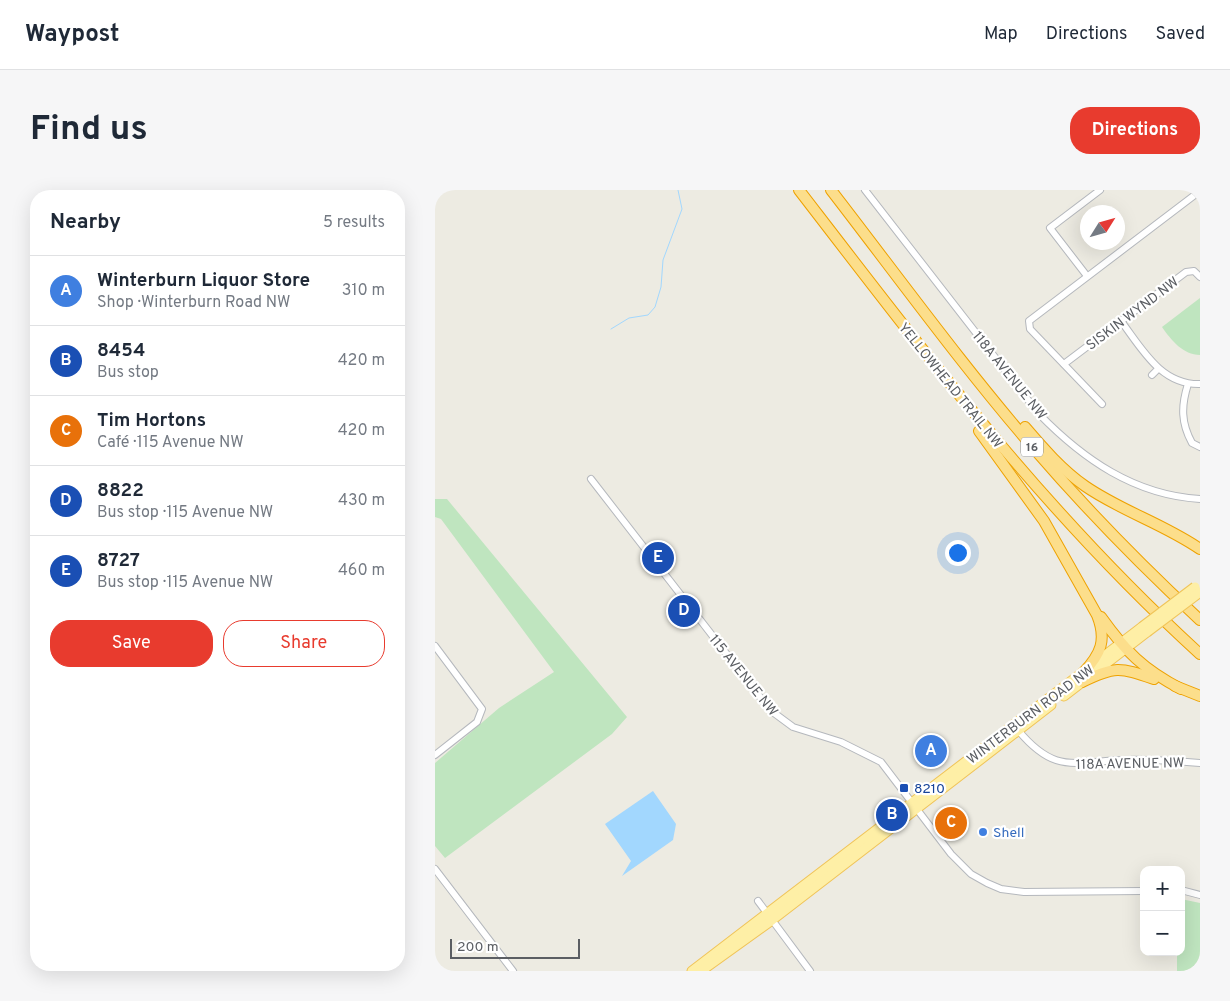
<!DOCTYPE html>
<html lang="en">
<head>
<meta charset="utf-8">
<style>
  :root { --surface:#fff; --page:#f6f6f7; --text:#1f2937; --muted:#747a83; --line:#e0e1e3; --accent:#e83b2e }
  body { margin:0; font-family:Overpass,sans-serif; background:var(--page); color:var(--text) }
  .controls { position:absolute; right:15px; bottom:15px; display:grid; overflow:hidden; border-radius:10px; box-shadow:0 5px 20px #0002 }
  .controls button { width:45px; height:45px; display:grid; place-items:center; padding:0; border:0; border-bottom:1px solid var(--line); background:var(--surface); color:var(--text); font:25px sans-serif }
  .compass { position:absolute; left:645px; top:15px; width:45px; height:45px; border-radius:50%; background:var(--surface); box-shadow:0 5px 20px #0002; rotate:53deg }
  .scale { position:absolute; left:15px; bottom:12px; width:130px; box-sizing:border-box; padding-left:5px; border:2px solid #5b5e63; border-top:0; font-size:14px; line-height:18px; white-space:nowrap; color:#5b5e63; -webkit-text-stroke:4px #fff; paint-order:stroke }
  .you { position:absolute; left:522px; top:362px; width:18px; height:18px; margin:-12px; border:4px solid #fff; border-radius:50%; background:#1a73e8; box-shadow:0 0 0 8px #1a73e833 }
  .badge { display:grid; place-items:center; width:32px; height:32px; border-radius:50%; background:var(--accent); color:#fff; font-size:16px; font-weight:700 }
  .pin { position:absolute; translate:-50% -50%; border:2px solid #fff; box-shadow:0 1px 5px #0006 }
  .list { margin:0; padding:0; list-style:none }
  h2 { display:flex; justify-content:space-between; align-items:center; height:65px; margin:0; padding:0 20px; font-size:21px }
  h2 small { font-size:16px; font-weight:400; color:var(--muted) }
  .list li { display:grid; grid-template-columns:32px 1fr auto; gap:15px; align-items:center; box-sizing:border-box; height:70px; padding:0 20px; border-top:1px solid var(--line) }
  .list b { display:block; font-size:19px; white-space:nowrap }
  .list p { margin:0; font-size:16px; white-space:nowrap; color:var(--muted) }
  .list em { font-size:16px; font-style:normal; color:var(--muted) }
  .actions { display:flex; gap:10px; padding:15px 20px }
  .actions a { flex:1; padding:11px 0; border:1px solid var(--accent); border-radius:20px; text-align:center; font-size:18px; color:var(--accent) }
  .actions .main { background:var(--accent); color:#fff }
  .map { position:relative; flex:none; width:765px; height:781px; overflow:hidden; border-radius:20px }
  header { display:flex; align-items:center; gap:30px; box-sizing:border-box; height:70px; padding:0 25px; background:var(--surface); border-bottom:1px solid var(--line) }
  header strong { font-size:24px }
  nav { display:flex; gap:28px; margin-inline-start:auto; font-size:18px }
  .intro { display:flex; align-items:center; justify-content:space-between; box-sizing:border-box; height:120px; padding:0 30px }
  h1 { margin:0; font-size:35px }
  .button { padding:12px 22px; border-radius:20px; background:var(--accent); color:#fff; font-size:18px; font-weight:700 }
  main { display:flex; gap:30px; padding:0 30px }
  aside { flex:1; background:var(--surface); border-radius:20px; box-shadow:0 5px 20px #0002 }
  .map>svg:first-child { display:block }
  .green { fill:#bfe5bf }
  .water { fill:#a2d7fe }
  .lines { fill:none; stroke-linecap:round; stroke-linejoin:round }
  .stream { stroke:#a2d7fe; stroke-width:1 }
  .minor-casing { stroke:#b5b8bd; stroke-width:8 }
  .major-casing { stroke:#f0c459; stroke-width:11 }
  .highway-casing { stroke:#eea202; stroke-width:12 }
  .minor { stroke:#fff; stroke-width:6 }
  .major { stroke:#feefa6; stroke-width:9 }
  .highway { stroke:#fcde8b; stroke-width:10 }
  .major-bridge-casing { stroke:#f0c459; stroke-width:11; stroke-linecap:butt }
  .major-bridge { stroke:#feefa6; stroke-width:9 }
  .transit-dot { fill:#1a4fb4; stroke:#fff; stroke-width:2 }
  .shop-dot { fill:#3f7fe0; stroke:#fff; stroke-width:2 }
  .labels { text-anchor:middle; stroke-width:4.5; stroke-linejoin:round; paint-order:stroke }
  .shield { fill:#fff; stroke:#8c8e92; stroke-width:1 }
  .shield-label { font-size:12px; font-weight:bold; fill:#5b5e63 }
  .street-label { font-size:14px; fill:#5b5e63; stroke:#fff }
  .transit-label { font-size:14px; fill:#164399; stroke:#fff; text-anchor:start }
  .shop-label { font-size:14px; fill:#366cbe; stroke:#fff; text-anchor:start }
</style>
</head>
<body>
<header>
<strong>Waypost</strong>
<nav><a>Map</a><a>Directions</a><a>Saved</a></nav>
</header>
<div class="intro"><h1>Find us</h1><a class="button">Directions</a></div>
<main>
<aside>
<h2>Nearby<small>5 results</small></h2>
<ul class="list">
<li><span class="badge" style="background:#3f7fe0">A</span><div><b>Winterburn Liquor Store</b><p>Shop · Winterburn Road NW</p></div><em>310 m</em></li>
<li><span class="badge" style="background:#1a4fb4">B</span><div><b>8454</b><p>Bus stop</p></div><em>420 m</em></li>
<li><span class="badge" style="background:#e8710a">C</span><div><b>Tim Hortons</b><p>Café · 115 Avenue NW</p></div><em>420 m</em></li>
<li><span class="badge" style="background:#1a4fb4">D</span><div><b>8822</b><p>Bus stop · 115 Avenue NW</p></div><em>430 m</em></li>
<li><span class="badge" style="background:#1a4fb4">E</span><div><b>8727</b><p>Bus stop · 115 Avenue NW</p></div><em>460 m</em></li>
</ul>
<div class="actions"><a class="main">Save</a><a>Share</a></div>
</aside>
<div class="map">
<svg width="765" height="781" viewBox="0 0 765 781">
  <rect width="100%" height="100%" fill="#edebe2"/>
  <g class="green">
    <path d="M765,108V165C748,165 736,150 727,137Z"/>
    <path d="M0,309H12L192,527L177,544L10,668L0,656V573L64,518L119,482L6,329L0,327Z"/>
    <path d="M746,709L765,713V781H742V762H746Z"/>
  </g>
  <path class="water" d="M218,601L241,634L238,650L187,686L196,671L170,634Z"/>
  <g class="lines">
    <path class="stream" d="M176,139L194,128L213,125L220,117L226,97L228,70L247,19L243,0"/>
    <g class="minor-casing">
      <g id="minor">
        <path d="M430,0L604,224C648,269 699,305 765,309"/>
        <path d="M652,86L615,38L665,0"/>
        <path d="M686,131C707,159 726,195 765,194"/>
        <path d="M629,174L751,82L759,81L765,87"/>
        <path d="M717,185L723,179"/>
        <path d="M753,194C746,216 746,233 757,253L765,257"/>
        <path d="M667,214L595,139L594,131L765,1"/>
        <path d="M156,289L335,520L358,537L406,552L446,572L516,664L536,684L552,693L566,699L589,702L709,701"/>
        <path d="M0,456L47,519L42,532L0,565"/>
        <path d="M582,539C619,584 637,572 688,570C714,569 740,571 765,573"/>
        <path d="M0,679L78,781"/>
        <path d="M746,700L765,705"/>
        <path d="M323,711L375,781"/>
      </g>
    </g>
    <g class="major-casing">
      <g id="major">
        <path d="M629,506L712,442"/>
        <path d="M257,781L707,437"/>
        <path d="M266,781L337,730L616,515"/>
      </g>
    </g>
    <g class="highway-casing">
      <g id="highway">
        <path d="M364,0C491,165 610,323 765,464"/>
        <path d="M396,0C464,88 529,178 602,262C653,321 708,377 765,430"/>
        <path d="M590,237C608,258 627,280 650,296C686,321 729,334 765,359"/>
        <path d="M544,241L609,331L662,425C672,450 666,464 648,483"/>
        <path d="M666,427C691,462 708,479 746,499"/>
        <path d="M647,492C680,476 684,477 719,489"/>
        <path d="M740,496L765,506"/>
      </g>
    </g>
    <use href="#minor" class="minor"/>
    <use href="#major" class="major"/>
    <use href="#highway" class="highway"/>
    <g class="major-bridge-casing">
      <g id="major-bridge">
        <path d="M707,437L760,397"/>
        <path d="M712,442L765,402"/>
      </g>
    </g>
    <use href="#major-bridge" class="major-bridge"/>
  </g>
  <rect class="transit-dot" x="464" y="593" width="10" height="10" rx="2.5"/>
  <circle class="shop-dot" cx="548" cy="642" r="5"/>
  <g class="labels">
    <rect class="shield" x="586" y="247.5" width="22" height="19" rx="4"/>
    <g class="shield-label">
      <text x="597" y="261">16</text>
    </g>
    <g class="street-label">
      <text transform="translate(697 123) rotate(-37)" y="5">SISKIN WYND NW</text>
      <text transform="translate(575 185) rotate(51)" y="5">118A AVENUE NW</text>
      <text transform="translate(516 195) rotate(51)" y="5">YELLOWHEAD TRAIL NW</text>
      <text transform="translate(309 485) rotate(51)" y="5">115 AVENUE NW</text>
      <text transform="translate(595 524) rotate(-37)" y="5">WINTERBURN ROAD NW</text>
      <text transform="translate(695 573) rotate(-1)" y="5">118A AVENUE NW</text>
    </g>
    <g class="transit-label">
      <text x="479" y="603">8210</text>
    </g>
    <g class="shop-label">
      <text x="558" y="647">Shell</text>
    </g>
  </g>
</svg>
<div class="controls">
<button>+</button>
<button>−</button>
</div>
<svg class="compass" viewBox="-18 -18 36 36"><path d="M0-13l5 13h-10z" fill="#e53935"/><path d="M0 13l5-13h-10z" fill="#747a83"/></svg>
<div class="scale">200 m</div>
<div class="you"></div>
<div class="pin badge" style="left:496px;top:561px;background:#3f7fe0">A</div>
<div class="pin badge" style="left:457px;top:625px;background:#1a4fb4">B</div>
<div class="pin badge" style="left:516px;top:633px;background:#e8710a">C</div>
<div class="pin badge" style="left:249px;top:421px;background:#1a4fb4">D</div>
<div class="pin badge" style="left:223px;top:368px;background:#1a4fb4">E</div>
</div>
</main>
</body>
</html>
